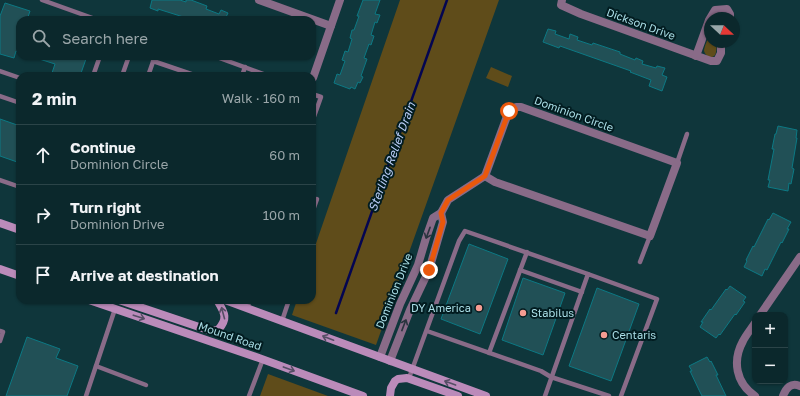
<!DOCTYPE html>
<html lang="en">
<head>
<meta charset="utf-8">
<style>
  :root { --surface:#0b282c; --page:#193438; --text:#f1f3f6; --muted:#9aa6a9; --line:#2b4448 }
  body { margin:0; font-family:"Golos Text",sans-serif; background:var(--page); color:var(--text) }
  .controls { position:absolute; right:12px; bottom:12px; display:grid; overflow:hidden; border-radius:8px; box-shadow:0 1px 3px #0004 }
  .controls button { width:36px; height:36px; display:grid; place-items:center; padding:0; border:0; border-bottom:1px solid var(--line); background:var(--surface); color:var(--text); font:20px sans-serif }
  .compass { position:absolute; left:704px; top:12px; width:36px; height:36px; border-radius:50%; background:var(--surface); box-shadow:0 1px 3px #0004; rotate:112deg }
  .stop { position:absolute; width:12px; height:12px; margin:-9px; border:3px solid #ea580c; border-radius:50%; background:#fff }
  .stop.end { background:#ea580c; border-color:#fff; box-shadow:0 1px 4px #0008 }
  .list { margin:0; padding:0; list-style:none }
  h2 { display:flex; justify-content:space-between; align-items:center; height:52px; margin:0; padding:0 16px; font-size:17px }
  h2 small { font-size:13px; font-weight:400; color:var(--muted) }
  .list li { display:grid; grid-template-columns:26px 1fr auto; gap:12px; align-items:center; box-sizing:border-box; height:60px; padding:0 16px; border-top:1px solid var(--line) }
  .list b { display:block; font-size:15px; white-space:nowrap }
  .list p { margin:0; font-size:13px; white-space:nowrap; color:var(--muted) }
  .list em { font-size:13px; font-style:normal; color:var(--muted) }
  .icon { flex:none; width:22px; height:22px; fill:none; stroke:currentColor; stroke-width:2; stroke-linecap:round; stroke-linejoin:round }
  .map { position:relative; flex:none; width:800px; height:396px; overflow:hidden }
  .search { position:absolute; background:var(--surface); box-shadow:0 1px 3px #0004; left:16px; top:16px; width:300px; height:44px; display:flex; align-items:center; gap:10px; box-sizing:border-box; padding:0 14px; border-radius:12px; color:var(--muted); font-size:15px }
  .panel { position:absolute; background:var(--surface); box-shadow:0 1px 3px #0004; left:16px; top:72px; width:300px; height:232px; border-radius:12px }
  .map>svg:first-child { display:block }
  .green { fill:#5f4c1a }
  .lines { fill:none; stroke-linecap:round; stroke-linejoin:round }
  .stream { stroke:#040551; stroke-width:2.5 }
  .building { fill:#215056; stroke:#0c7984 }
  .service { stroke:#896b88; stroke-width:4.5 }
  .minor { stroke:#896b88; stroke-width:8 }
  .secondary { stroke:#bb8bba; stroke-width:8 }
  .oneway { stroke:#2a343f }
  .oneway2 { stroke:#554e65 }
  .route { stroke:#ea580c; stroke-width:5 }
  .poi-dot { fill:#f59c92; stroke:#021c20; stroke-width:1.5 }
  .labels { text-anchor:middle; stroke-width:4; stroke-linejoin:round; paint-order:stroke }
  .street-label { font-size:11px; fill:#aadee6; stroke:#021c20 }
  .poi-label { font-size:11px; fill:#aadee6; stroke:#021c20; text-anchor:start }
  .water-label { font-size:12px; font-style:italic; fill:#b9ccf6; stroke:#021c20 }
</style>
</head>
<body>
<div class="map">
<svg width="800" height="396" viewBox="0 0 800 396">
  <rect width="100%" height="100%" fill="#0f363b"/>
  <g class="green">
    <path d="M400,0H499L376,345L292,315L297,300H312V255Z"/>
    <path d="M710,34V42H717C716,46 717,52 715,55C711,60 704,55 704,50C705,44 708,39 710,34Z"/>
    <path d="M491,67L512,76L508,87L486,78Z"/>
    <path d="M268,374L328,396H260Z"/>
  </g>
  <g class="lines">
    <path class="stream" d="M336,313L447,0"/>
  </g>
  <g class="building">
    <path d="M152,0H180L186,2V0H191L207,6L206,9L219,14L221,10L228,13L226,17L233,19V20H193L158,9V11L150,8Z"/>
    <path d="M363,0H380L375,14L380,15L377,23L375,22L371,35L374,36L371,45L369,44L364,58L367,59L361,76L363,77L360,83L358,82L355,89L351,87L350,89L334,83L337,74L340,75L345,61L342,60L345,51L348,52L352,39L350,38L352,30H354L359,16H357Z"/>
    <path d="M5,3L30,11L27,20H20V53L16,51L14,58L0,54V16Z"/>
    <path d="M548,29L556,31L555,34L569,39L570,34L578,37L577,40L592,45L593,43L620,52V54L635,60L636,58L643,61L642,64L656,68L657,66L665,68L662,75L667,77L662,91L649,86L651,80L630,72L631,71L560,46L559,48L543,42Z"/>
    <path d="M33,56H87L80,76H60L52,73L55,64L33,57Z"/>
    <path d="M0,119L20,126V163L0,156Z"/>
    <path d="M778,126L797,130L796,138H797L792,168L794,169L791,184L789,183L788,191L768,187L770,180H768L774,149H772L775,134H776Z"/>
    <path d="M773,213L791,222L787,229H789L782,243L781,242L767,270L765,269L762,276L744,267L747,261L746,260L753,246L754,247L768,219L769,220Z"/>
    <path d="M469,244L508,259L480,334L441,319Z"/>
    <path d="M523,278L565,293L543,355L502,340Z"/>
    <path d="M730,286L746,297L743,301L745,302L736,315L735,314L720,335L719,334L716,338L700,327L703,322H701L710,309L711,310L726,289L727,290Z"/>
    <path d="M597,288L639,304L611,381L569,366Z"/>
    <path d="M27,337L60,349L56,358L78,366L67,396H6Z"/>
    <path d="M707,357L710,362L711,361L718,375H716L726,396H702L699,390L690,371H692L689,366Z"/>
  </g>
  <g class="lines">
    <g class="service">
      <path d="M42,0L98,20"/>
      <path d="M214,56L269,76"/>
      <path d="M153,61L197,76"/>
      <path d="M0,71L20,78"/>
      <path d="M93,76L100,56"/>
      <path d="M122,76L129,56"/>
      <path d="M148,76L155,56"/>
      <path d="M242,76L245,67"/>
      <path d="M312,94L321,97L312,122"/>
      <path d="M0,96L20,103"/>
      <path d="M677,163L687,134"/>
      <path d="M0,180L20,187"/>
      <path d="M312,213L317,199"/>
      <path d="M640,262L650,236"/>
      <path d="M520,270L582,292"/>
      <path d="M247,308L250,300"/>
      <path d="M282,321L289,300"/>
      <path d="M0,331L3,332L0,341"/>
      <path d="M427,331L541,371L551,377L609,396"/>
      <path d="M489,353L527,252"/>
      <path d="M96,366L146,385"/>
      <path d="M409,378L459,241L465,231L588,274"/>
      <path d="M86,396L115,309"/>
      <path d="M249,396L263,359"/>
      <path d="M545,396L588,274L657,299L621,396"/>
    </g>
    <g class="minor">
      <path d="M259,0L331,26"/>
      <path d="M562,0L561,5L581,14L711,61H717L721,53V42"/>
      <path d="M696,56L709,20L715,10L727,9L730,14V18"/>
      <path d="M313,78L340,0"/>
      <path d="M516,107H521L677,163L650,236L495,182L485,176L509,111Z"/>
      <path d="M441,213L448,200L485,176"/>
      <path d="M760,315L800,257"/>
      <path d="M380,357L400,304L418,265L426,238L433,218L441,213L443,222L429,270L410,310L390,361"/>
      <path d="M755,396C736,383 732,361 743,341C746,335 751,329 755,323"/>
      <path d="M783,396C786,388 791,382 800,386"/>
    </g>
    <g class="secondary">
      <path d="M0,223L20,230"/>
      <path d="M0,269L20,276"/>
      <path d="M89,300L259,358L363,396"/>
      <path d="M119,300L211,331L218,330C229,318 224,312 217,300"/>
      <path d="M225,300L486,396"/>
      <path d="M390,396L391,388L395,381L398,379L407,378L458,396"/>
    </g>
  </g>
  <defs><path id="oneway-shaft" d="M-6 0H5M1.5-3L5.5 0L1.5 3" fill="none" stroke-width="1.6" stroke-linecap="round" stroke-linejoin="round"/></defs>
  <g class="oneway">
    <use href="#oneway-shaft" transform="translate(428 233) rotate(110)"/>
    <use href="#oneway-shaft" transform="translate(404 325) rotate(-69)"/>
  </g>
  <g class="oneway2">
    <use href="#oneway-shaft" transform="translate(223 313) rotate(-105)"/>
    <use href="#oneway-shaft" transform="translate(139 317) rotate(18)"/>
    <use href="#oneway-shaft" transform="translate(328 338) rotate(-159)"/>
    <use href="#oneway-shaft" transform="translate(289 369) rotate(20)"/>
    <use href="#oneway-shaft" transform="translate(450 383) rotate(-160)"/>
  </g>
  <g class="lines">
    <path class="route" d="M429,270L443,222L441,213L448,200L485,176L509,111"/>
  </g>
  <g class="poi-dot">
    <circle cx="479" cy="308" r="4"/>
    <circle cx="523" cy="313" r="4"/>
    <circle cx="604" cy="335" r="4"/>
  </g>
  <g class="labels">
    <g class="street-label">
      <text transform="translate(641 24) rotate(20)" y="4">Dickson Drive</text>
      <text transform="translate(574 114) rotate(20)" y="4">Dominion Circle</text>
      <text transform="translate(394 291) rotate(-68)" y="4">Dominion Drive</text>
      <text transform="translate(230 336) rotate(19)" y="4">Mound Road</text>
    </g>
    <g class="poi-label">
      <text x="471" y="312" text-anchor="end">DY America</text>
      <text x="531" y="317">Stabilus</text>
      <text x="612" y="339">Centaris</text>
    </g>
    <g class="water-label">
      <text transform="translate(392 157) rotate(-70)" y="4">Sterling Relief Drain</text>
    </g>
  </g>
</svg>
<div class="controls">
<button>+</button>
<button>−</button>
</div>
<svg class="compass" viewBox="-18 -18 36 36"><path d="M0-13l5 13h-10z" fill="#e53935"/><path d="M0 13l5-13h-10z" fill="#9aa6a9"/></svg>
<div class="stop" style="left:509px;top:111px"></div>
<div class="stop end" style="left:429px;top:270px"></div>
<div class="search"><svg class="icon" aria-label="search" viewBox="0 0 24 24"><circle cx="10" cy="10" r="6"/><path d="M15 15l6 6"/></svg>Search here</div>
<section class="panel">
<h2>2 min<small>Walk · 160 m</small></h2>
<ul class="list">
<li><svg class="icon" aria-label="ahead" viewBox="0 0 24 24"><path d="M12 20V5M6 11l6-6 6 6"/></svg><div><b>Continue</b><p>Dominion Circle</p></div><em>60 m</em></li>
<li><svg class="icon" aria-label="right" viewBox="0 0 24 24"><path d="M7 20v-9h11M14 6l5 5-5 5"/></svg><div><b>Turn right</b><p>Dominion Drive</p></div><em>100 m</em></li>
<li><svg class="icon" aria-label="arrive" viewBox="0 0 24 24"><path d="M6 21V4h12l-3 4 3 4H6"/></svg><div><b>Arrive at destination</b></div></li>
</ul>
</section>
</div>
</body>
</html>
